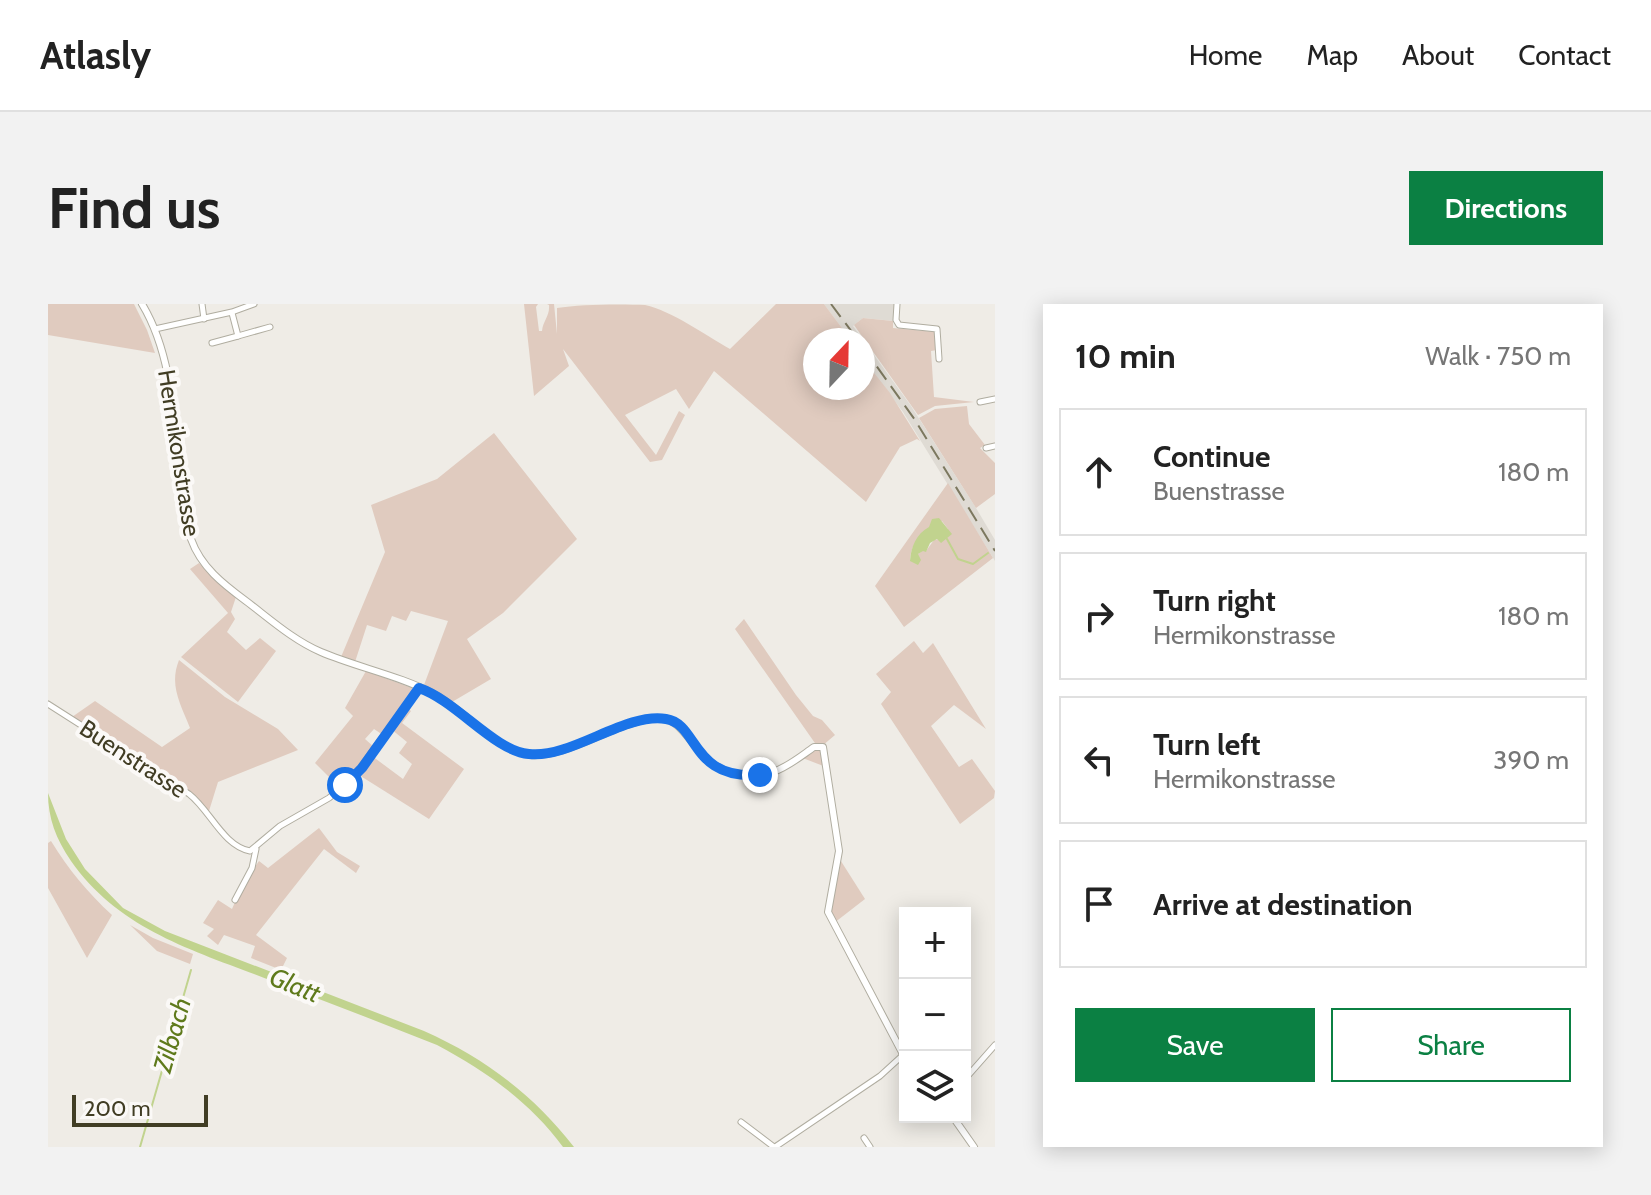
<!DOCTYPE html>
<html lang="en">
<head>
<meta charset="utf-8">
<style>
  :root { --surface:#fff; --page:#f2f2f2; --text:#222; --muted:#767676; --line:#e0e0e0; --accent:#0b8043 }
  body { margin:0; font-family:Cabin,sans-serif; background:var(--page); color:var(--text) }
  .controls { position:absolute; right:24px; bottom:24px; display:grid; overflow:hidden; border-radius:0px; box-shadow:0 4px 20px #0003 }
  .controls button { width:72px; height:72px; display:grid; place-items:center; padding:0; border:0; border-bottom:2px solid var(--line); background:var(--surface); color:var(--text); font:40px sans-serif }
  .compass { position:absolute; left:755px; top:24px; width:72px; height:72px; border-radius:50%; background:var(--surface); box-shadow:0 4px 20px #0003; rotate:22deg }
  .scale { position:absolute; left:24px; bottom:20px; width:136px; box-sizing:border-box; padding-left:8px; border:4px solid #413d24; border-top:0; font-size:22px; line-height:28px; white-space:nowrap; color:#413d24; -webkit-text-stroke:6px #fbf9f7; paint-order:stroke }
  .stop { position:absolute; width:24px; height:24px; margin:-18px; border:6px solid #1a73e8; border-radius:50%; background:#fff }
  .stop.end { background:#1a73e8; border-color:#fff; box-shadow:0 2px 8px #0008 }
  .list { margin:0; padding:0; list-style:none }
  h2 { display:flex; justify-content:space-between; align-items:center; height:104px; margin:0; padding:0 32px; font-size:34px }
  h2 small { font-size:26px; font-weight:400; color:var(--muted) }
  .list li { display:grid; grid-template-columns:52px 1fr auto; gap:24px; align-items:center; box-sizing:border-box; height:128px; margin:0 16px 16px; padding:0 16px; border:2px solid var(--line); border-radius:0px }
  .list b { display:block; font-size:30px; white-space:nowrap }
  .list p { margin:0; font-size:26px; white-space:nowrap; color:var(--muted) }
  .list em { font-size:26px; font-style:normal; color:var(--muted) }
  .actions { display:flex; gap:16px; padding:24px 32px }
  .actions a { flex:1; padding:18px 0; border:2px solid var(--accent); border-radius:0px; text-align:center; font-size:28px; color:var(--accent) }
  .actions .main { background:var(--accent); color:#fff }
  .icon { flex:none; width:44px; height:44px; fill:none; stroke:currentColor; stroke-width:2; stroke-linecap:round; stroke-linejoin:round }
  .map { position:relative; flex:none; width:947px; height:843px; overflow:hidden; border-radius:0px }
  header { display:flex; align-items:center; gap:48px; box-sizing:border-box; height:112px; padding:0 40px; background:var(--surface); border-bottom:2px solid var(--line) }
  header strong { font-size:38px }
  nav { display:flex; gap:44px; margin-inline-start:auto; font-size:28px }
  .intro { display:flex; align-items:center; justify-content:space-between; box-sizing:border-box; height:192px; padding:0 48px }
  h1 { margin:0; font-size:56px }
  .button { padding:20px 36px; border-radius:0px; background:var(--accent); color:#fff; font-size:28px; font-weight:700 }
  main { display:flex; gap:48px; padding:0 48px }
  aside { flex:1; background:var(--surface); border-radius:0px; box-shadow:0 4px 20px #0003 }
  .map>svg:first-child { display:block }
  .built { fill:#dfdbd4 }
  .green { fill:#e0cbbf; fill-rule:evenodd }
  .water { fill:#c1d38e }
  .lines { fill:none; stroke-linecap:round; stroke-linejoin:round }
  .stream { stroke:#c1d38e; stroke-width:2 }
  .minor-casing { stroke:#b0ada0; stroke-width:7 }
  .tertiary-casing { stroke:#b0ada0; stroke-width:8 }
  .minor { stroke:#fff; stroke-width:5 }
  .tertiary { stroke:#fff; stroke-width:6 }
  .rail { stroke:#7c785f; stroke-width:2; stroke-dasharray:16 8; stroke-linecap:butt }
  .route { stroke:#1a73e8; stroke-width:10 }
  .labels { text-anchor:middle; stroke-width:8; stroke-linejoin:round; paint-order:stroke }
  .street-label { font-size:24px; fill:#413d24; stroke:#fbf9f7 }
  .water-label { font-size:26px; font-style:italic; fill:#5f7a1c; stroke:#fbf9f7 }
</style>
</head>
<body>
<header>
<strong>Atlasly</strong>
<nav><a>Home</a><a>Map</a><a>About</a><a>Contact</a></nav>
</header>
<div class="intro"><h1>Find us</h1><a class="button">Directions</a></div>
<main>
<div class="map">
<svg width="947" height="843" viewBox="0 0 947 843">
  <rect width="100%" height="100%" fill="#efece6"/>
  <path class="built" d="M776,0H847L846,17L815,14L805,22L863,102L928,204L947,236V257L855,108L815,55V36H803Z"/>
  <g class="green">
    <path d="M0,0H86L99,26L107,49L0,31Z"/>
    <path d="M476,0H490L488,3L491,27H494C495,17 502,12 501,1L499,0H506L509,30V4C532,0 575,0 597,1C624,7 657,31 682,45L728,0H776L803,36H767V84H815V55L842,89L872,137L869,135L852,143L818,198L666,67L641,105L628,85L577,111L608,151L631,107L637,111L614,156L602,158L515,45L521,62L486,92Z"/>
    <path d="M815,14L845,17V24L888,28L889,46L883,47L886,93L926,98L887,102L870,111L806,21Z"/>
    <path d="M919,102L921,120L937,141L932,144L947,159V190L928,204L871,114L887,105Z"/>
    <path d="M446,129L529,235L455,309L419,335L443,375L404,398L376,381L400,317L363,307L358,317L344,312L338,327L319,321L307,358L293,353L337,248L323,201L389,175Z"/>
    <path d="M900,179L945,254L856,323L827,282ZM894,217L900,225L892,235L886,236L878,247L875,246L862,257C863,237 876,225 894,217Z"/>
    <path d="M151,259L188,293L183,308L187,315L179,328L198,346L212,334L228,347L190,398L133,353L180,309L142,265Z"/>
    <path d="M696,315L748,391L765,412L774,416L787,431L774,442L778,463L752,453L769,442L687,325Z"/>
    <path d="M866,337L875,349L885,339L938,425L906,401L883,422L911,463L924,455L947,487L946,494L912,520L833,400L843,388L828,370Z"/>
    <path d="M131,356L177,393L230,425L250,446L170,478L161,507L148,493L24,413L47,397L114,443L142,424C132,399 121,381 131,356Z"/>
    <path d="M318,367L364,384L365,389L335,431L326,425L317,435L326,443L312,463L292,484L267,459L305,412L297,404Z"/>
    <path d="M359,404L363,407L354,419L416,465L381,515L311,471L324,452L355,475L364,460L351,449L359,438L343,425Z"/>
    <path d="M271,524L289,548L312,562L308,569L276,545L208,631L239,654L233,666L203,654L207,642L176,631L170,641L159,632L166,625L155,619L170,596L184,605L194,582L211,557L220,564Z"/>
    <path d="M3,537C20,565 40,589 64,611L39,654L0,584V539Z"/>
    <path d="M791,554L817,595L786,619L780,608Z"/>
    <path d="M82,621L105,634L145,650L142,660L109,647Z"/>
  </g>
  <g class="water">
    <path d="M891,214L904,230L893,239L889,235L882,239L878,248L875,247L870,250L873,256L870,261L862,257C863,243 868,230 881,223L884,215Z"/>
    <path d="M0,489L18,535L37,565L75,604L117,627L376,727C435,753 486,791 526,843H515C482,798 438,767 389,741C334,719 279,698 224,677C148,647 72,627 23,557C8,535 0,514 0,489Z"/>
  </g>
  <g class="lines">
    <g class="stream">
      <path d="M899,235L910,255L925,260L940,249"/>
      <path d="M92,843L143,666"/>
    </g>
    <g class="minor-casing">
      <g id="minor">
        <path d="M154,0L156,15"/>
        <path d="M849,0L848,16L851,21L889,25L891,55"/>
        <path d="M107,25L184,8L206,0"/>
        <path d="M190,32L222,23"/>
        <path d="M164,39L190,32L184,9"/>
        <path d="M932,98L947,95"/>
        <path d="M938,144L947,142"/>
        <path d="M0,400L141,490C162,506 175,542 202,547L232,522L281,494L303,476L371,384"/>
        <path d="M187,596L204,564L208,545"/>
        <path d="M917,775L947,741"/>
        <path d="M693,818L726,843"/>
        <path d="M816,834L822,843"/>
        <path d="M727,843L832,772L855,751"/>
      </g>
    </g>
    <g class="tertiary-casing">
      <g id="tertiary">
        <path d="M94,0C126,53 126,122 133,182C135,200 136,218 143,235C153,263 175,280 198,297C222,315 245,336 273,348C308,363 353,372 386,390C416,405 448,447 482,451C520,454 569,417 609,414C643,413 644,466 695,471C705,472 716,472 725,468C740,463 753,452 766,443H775L791,547L780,608L857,754"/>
        <path d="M905,813L926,843"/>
      </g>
    </g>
    <use href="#minor" class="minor"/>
    <use href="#tertiary" class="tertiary"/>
    <g class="rail">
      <path d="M783,0L810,36"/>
      <path d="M815,43L867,116L947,247"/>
    </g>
  </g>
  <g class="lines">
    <path class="route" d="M297,481L314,464L371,384C409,397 446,447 481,450C523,455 577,408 618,415C651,420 642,476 712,471"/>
  </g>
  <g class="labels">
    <g class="street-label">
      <text transform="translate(131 149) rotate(81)" y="8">Hermikonstrasse</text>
      <text transform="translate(85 455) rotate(33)" y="8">Buenstrasse</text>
    </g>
    <g class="water-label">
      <text transform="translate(247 681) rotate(22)" y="9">Glatt</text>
      <text transform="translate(124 731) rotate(-74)" y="9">Zilbach</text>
    </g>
  </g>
</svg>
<div class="controls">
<button>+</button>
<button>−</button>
<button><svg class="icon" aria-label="layers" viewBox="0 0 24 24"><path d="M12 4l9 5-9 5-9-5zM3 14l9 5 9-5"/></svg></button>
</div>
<svg class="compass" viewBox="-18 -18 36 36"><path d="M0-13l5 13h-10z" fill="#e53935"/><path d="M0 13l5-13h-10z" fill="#767676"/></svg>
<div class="scale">200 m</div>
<div class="stop" style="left:297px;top:481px"></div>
<div class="stop end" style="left:712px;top:471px"></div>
</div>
<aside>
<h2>10 min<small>Walk · 750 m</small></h2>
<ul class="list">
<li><svg class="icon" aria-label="ahead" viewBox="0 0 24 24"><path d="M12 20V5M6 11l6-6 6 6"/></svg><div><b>Continue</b><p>Buenstrasse</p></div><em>180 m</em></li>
<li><svg class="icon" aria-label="right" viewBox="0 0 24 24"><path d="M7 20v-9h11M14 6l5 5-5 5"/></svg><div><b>Turn right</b><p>Hermikonstrasse</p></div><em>180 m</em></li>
<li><svg class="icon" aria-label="left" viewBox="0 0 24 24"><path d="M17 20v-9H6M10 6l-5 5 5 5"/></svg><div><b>Turn left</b><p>Hermikonstrasse</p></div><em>390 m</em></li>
<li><svg class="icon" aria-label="arrive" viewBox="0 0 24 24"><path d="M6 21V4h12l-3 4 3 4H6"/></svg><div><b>Arrive at destination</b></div></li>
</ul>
<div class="actions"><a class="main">Save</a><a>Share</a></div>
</aside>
</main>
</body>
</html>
